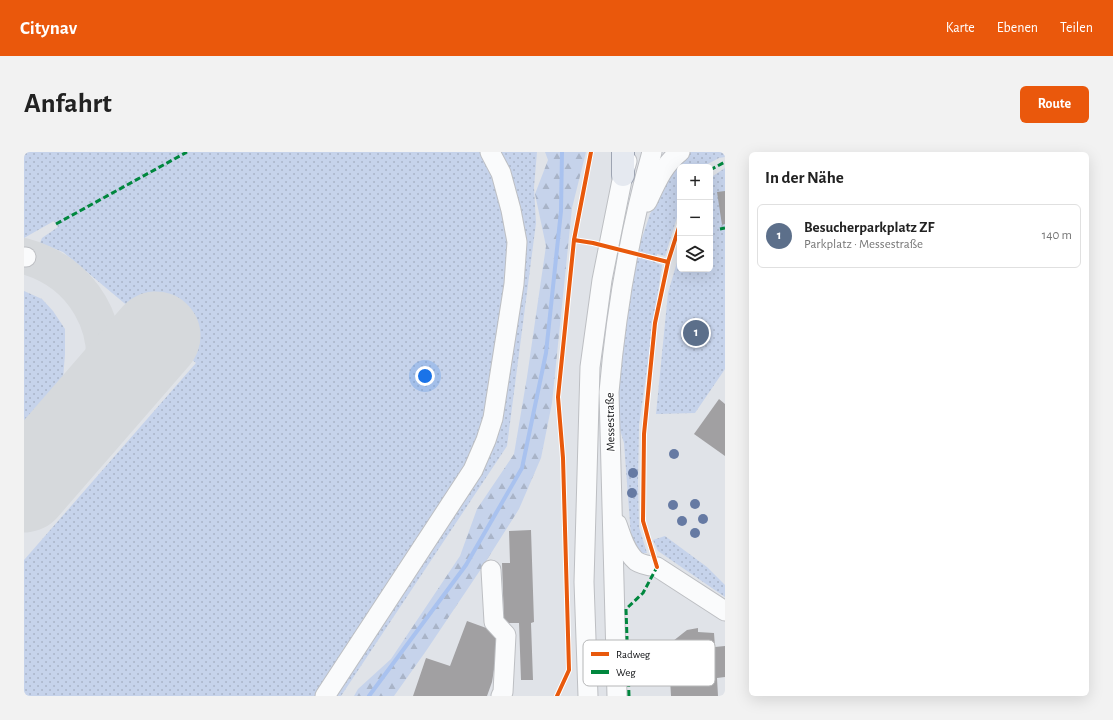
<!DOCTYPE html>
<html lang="de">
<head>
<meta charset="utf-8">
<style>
  :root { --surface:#fff; --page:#f2f2f2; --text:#222; --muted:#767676; --line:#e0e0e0; --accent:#ea580c }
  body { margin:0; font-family:"Alegreya Sans",sans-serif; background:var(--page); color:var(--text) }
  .controls { position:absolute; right:12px; top:12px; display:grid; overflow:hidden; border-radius:6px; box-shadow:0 4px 16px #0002 }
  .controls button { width:36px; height:36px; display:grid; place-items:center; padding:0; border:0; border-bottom:1px solid var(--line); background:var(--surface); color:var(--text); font:20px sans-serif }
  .you { position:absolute; left:401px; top:224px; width:14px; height:14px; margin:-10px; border:3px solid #fff; border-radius:50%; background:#1a73e8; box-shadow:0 0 0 6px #1a73e833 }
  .badge { display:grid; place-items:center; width:26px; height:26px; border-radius:50%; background:var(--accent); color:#fff; font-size:13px; font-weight:700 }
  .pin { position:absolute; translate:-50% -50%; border:2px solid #fff; box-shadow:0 1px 4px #0006 }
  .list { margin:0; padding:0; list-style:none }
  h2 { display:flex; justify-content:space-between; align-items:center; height:52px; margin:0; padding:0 16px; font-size:17px }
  h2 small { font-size:13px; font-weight:400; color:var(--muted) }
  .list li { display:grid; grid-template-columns:26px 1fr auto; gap:12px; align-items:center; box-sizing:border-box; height:64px; margin:0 8px 8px; padding:0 8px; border:1px solid var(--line); border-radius:6px }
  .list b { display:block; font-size:15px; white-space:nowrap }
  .list p { margin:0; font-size:13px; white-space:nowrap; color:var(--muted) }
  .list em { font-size:13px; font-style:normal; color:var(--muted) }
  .icon { flex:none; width:22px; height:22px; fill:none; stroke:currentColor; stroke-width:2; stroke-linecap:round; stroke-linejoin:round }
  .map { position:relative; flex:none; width:701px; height:544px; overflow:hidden; border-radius:6px }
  header { display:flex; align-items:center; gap:24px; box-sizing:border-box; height:56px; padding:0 20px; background:var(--accent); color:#fff }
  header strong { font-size:19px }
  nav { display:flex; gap:22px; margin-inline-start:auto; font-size:14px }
  .intro { display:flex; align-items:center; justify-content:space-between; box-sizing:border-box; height:96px; padding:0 24px }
  h1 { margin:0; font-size:28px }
  .button { padding:10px 18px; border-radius:6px; background:var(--accent); color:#fff; font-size:14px; font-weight:700 }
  main { display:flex; gap:24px; padding:0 24px }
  aside { flex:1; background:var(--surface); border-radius:6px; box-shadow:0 4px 16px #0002 }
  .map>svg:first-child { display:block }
  .grass { fill:url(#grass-dots) }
  .forest { fill:url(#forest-firs) }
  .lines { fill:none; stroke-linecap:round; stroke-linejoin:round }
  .stream { stroke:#a9c2ef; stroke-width:4 }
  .taxiway { stroke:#d6d9dc; stroke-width:36 }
  .runway { stroke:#d6d9dc; stroke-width:89 }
  .building { fill:#a1a0a2 }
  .minor-casing { stroke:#bdbfc3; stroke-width:21 }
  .major-casing { stroke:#9da4b2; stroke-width:24 }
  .minor { stroke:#fafbfc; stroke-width:19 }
  .major { stroke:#e5e9f0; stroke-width:22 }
  .quiet { stroke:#00873e; stroke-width:3; stroke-dasharray:6 3; stroke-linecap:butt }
  .cycleway-casing { stroke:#fff; stroke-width:6 }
  .cycleway { stroke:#e8590c; stroke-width:4 }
  .tree { fill:#667aa3 }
  .labels { text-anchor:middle; stroke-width:3; stroke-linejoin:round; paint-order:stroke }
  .street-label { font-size:12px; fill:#0d0f12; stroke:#fff }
  .key { fill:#fff; stroke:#b6b7b8; stroke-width:1 }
  .key-label { font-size:11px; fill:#0d0f12 }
</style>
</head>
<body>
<header>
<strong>Citynav</strong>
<nav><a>Karte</a><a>Ebenen</a><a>Teilen</a></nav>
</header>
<div class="intro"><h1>Anfahrt</h1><a class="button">Route</a></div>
<main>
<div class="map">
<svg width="701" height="544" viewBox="0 0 701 544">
  <defs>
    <pattern id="grass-dots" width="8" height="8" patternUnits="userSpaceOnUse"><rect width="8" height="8" fill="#c6d3eb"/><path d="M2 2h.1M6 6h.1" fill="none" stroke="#a9b4c8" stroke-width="1.8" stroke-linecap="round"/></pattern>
    <pattern id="forest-firs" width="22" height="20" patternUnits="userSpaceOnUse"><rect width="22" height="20" fill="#c6d3eb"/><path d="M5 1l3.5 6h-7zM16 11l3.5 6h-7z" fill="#a9b4c8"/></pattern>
  </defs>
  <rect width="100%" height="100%" fill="#e0e3e8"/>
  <g class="grass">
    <path d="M0,0H459L475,36L486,93L465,258L451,303L292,544H0V408L172,211L39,100L16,91L18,86L34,75L30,69L0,86Z"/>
    <path d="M472,0H513L510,35L512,71L483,294L317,544H305L458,310L493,166Z"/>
    <path d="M665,0H701V5L695,6L678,15H656V56L641,104L633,102L632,111L638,113L615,273L614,330L615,375L623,401H614L607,384L600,291L593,268L596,204L606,137L615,95L626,62L643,28Z"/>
    <path d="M701,16V217L671,261L632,262L644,141L656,100V117H686V26Z"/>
    <path d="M0,139L18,147L29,159L41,177V202L39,227L0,272Z"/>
    <path d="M641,384L683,415L701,433V445L634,399L629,388Z"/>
  </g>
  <path class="forest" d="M521,0H562L548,56L528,251L517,306L495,357L459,414L402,499L370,544H330L334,537L367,507L436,404L453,357L490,302L503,225L522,94L511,42L524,8Z"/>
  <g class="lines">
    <path class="stream" d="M345,544L442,413L498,316L522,201L537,59L538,0"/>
    <path class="taxiway" d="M0,104C59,120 92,176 76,235C72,250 62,262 54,275"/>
    <path class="runway" d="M0,336L132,184"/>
  </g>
  <g class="building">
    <path d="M701,39V72L698,73L693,40Z"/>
    <path d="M695,247L701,252V304L670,282Z"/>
    <path d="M507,378L510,470L507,471L509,528H497L495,471H480L478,411H486L485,379Z"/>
    <path d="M443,469L476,481L468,530L463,544H389L402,506L426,514Z"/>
    <path d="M674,476V480L690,481L691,495L701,494V525L693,526L694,544H647L644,493L663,478Z"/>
  </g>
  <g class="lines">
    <g class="minor-casing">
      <g id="minor">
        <path d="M623,50C632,31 639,13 656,0"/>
        <path d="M0,105H2"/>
        <path d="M593,372C597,384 602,400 612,409C618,413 626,414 633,415L701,459"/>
        <path d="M467,418L470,470L482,483L479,540L477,544"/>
        <path d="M301,544L449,318L462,288L469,266L490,132L493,90L487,58L477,21L466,0"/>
        <path d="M564,544L560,430L566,215L578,128L599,23L603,9"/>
        <path d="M593,544L585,240C592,159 606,78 628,0"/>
      </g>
    </g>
    <g class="major-casing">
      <path id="major" d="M599,23V0"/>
    </g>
    <use href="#minor" class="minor"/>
    <use href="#major" class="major"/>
    <g class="quiet">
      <path d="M686,18L701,10"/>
      <path d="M32,72L163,0"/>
      <path d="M696,77L701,76"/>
      <path d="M605,544L602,457L619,441L633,415L632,412"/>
    </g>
    <g class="cycleway-casing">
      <g id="cycleway">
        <path d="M550,88L569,91L644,110"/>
        <path d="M633,415L619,369L620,282L631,171L644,110L656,72"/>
        <path d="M533,544L545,518L539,306L534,245L550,88L567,0"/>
      </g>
    </g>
    <use href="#cycleway" class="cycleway"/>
  </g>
  <g class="tree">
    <circle cx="650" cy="302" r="5"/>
    <circle cx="609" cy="321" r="5"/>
    <circle cx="608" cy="341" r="5"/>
    <circle cx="671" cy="352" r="5"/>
    <circle cx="649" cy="353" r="5"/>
    <circle cx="679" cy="367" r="5"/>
    <circle cx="658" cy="369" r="5"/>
    <circle cx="671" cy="381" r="5"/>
  </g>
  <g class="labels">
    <g class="street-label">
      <text transform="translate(586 270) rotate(-91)" y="4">Messestraße</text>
    </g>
  </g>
  <rect x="559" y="488" width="132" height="46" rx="6" class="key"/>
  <rect x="567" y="500" width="18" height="4" fill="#e8590c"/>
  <rect x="567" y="518" width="18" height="4" fill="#00873e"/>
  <g class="key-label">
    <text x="592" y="506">Radweg</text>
    <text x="592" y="524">Weg</text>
  </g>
</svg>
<div class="controls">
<button>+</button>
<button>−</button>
<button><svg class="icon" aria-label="layers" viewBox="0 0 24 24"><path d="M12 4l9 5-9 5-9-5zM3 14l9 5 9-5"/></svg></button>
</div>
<div class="you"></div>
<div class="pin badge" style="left:672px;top:181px;background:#5c6f8a">1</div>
</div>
<aside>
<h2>In der Nähe<small></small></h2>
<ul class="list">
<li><span class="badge" style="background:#5c6f8a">1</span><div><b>Besucherparkplatz ZF</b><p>Parkplatz · Messestraße</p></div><em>140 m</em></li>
</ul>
</aside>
</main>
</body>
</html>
